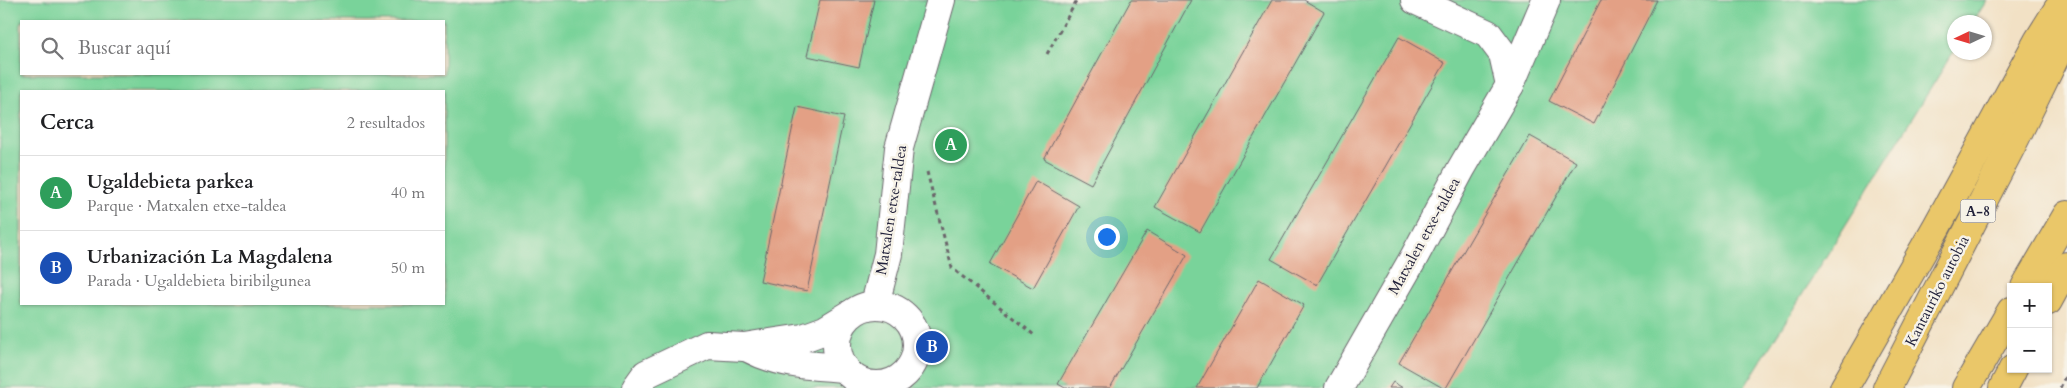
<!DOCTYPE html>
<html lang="es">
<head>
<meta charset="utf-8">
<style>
  :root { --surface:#fff; --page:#f2f2f2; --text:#202124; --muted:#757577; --line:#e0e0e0; --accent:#ea580c }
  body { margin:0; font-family:Cardo,serif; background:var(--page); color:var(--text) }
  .controls { position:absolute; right:15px; bottom:15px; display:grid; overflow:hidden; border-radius:0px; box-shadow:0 1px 4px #0004 }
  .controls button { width:45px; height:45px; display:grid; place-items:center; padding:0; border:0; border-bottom:1px solid var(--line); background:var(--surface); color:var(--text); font:25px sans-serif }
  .compass { position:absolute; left:1947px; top:15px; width:45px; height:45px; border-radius:50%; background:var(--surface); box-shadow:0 1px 4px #0004; rotate:266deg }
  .you { position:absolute; left:1106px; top:236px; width:18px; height:18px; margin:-12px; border:4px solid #fff; border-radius:50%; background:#1a73e8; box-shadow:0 0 0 8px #1a73e833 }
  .badge { display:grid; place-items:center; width:32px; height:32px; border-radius:50%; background:var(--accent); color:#fff; font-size:16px; font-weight:700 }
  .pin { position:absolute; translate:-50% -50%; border:2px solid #fff; box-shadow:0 1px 5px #0006 }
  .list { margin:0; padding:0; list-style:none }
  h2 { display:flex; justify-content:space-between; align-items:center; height:65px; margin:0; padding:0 20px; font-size:21px }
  h2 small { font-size:16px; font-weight:400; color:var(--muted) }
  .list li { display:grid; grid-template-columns:32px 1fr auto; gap:15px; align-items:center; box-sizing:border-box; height:75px; padding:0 20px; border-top:1px solid var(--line) }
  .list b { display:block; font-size:19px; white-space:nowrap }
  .list p { margin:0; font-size:16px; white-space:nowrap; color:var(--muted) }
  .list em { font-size:16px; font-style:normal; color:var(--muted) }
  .icon { flex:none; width:28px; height:28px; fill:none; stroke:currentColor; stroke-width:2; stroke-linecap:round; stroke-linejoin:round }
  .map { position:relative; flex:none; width:2067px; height:388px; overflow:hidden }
  .search { position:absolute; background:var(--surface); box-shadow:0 1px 4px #0004; left:20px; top:20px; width:425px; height:55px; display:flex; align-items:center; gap:12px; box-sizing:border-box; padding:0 18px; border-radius:0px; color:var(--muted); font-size:19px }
  .panel { position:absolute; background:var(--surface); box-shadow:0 1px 4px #0004; left:20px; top:90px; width:425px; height:215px; border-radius:0px }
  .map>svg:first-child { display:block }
  .green { fill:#79d39a; stroke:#4e7a6a; fill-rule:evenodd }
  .building { fill:#e3a085 }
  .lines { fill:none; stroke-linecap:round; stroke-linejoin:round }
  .minor-casing { stroke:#6b656b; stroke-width:30 }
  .highway-casing { stroke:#6b656b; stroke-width:30 }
  .path { stroke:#6b656b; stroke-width:3; stroke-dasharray:4 4; stroke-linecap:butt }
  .minor { stroke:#fff; stroke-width:28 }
  .highway { stroke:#eac769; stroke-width:28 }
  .labels { text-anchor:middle; stroke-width:5; stroke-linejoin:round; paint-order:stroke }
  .shield { fill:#f7f3e8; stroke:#62616f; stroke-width:1 }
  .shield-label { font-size:14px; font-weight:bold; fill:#22223b }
  .street-label { font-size:15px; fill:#22223b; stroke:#f7f3e8 }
</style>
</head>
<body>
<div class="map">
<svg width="2067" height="388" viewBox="0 0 2067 388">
  <rect width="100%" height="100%" fill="#f7f3e8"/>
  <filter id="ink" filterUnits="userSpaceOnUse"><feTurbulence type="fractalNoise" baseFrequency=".02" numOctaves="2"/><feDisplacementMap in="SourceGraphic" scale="10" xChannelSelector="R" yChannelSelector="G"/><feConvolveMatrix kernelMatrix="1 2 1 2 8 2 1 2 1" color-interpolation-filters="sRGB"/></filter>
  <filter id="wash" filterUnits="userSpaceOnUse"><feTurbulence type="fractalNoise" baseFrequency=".0096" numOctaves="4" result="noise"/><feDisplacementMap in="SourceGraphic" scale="20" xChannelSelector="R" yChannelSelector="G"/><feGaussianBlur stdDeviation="1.12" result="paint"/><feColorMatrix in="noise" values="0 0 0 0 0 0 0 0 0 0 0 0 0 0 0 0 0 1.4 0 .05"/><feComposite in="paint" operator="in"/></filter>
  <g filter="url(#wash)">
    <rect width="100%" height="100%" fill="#f2e1c5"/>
    <path class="green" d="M0,0H1987L1973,22H1954V51L1744,388H0ZM21,21H444V74H21ZM21,91H444V304H21Z"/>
    <g id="blocks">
      <g class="building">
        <path d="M820,0H874L859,67L807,56Z"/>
        <path d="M1131,0H1191L1091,184L1044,159Z"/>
        <path d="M1272,0H1304L1324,12L1200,232L1155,207Z"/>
        <path d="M1601,0H1657L1594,124L1549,101Z"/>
        <path d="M1399,37L1445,63L1317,285L1271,259Z"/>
        <path d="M797,107L844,117L807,291L760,281Z"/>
        <path d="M1530,136L1576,162L1446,388H1443L1399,363Z"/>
        <path d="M1036,181L1079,206L1033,288L990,264Z"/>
        <path d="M1147,231L1187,255L1110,388H1065L1058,384Z"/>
        <path d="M1259,279L1304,305L1257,388H1197Z"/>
        <path d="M1393,382L1403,388H1389Z"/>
      </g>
    </g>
  </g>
  <g filter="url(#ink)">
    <use href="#blocks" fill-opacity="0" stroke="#6b656b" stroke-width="1"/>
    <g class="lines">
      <g class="minor-casing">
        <g id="minor">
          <path d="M1415,0L1488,34L1503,54L1510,85"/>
          <path d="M875,304L888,254L899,148L941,0"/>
          <circle cx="877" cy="345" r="40"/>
          <path d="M748,348C778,364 811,366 845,368"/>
          <path d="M636,388L646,374L707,345L744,347L803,338L825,330L851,314"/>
          <path d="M1339,388L1413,259L1461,169L1510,85L1546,0"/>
        </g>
      </g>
      <g class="highway-casing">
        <g id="highway">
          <path d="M2025,287L2067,215"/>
          <path d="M2048,301L2067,266"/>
          <path d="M1844,388L1937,226L2038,41L2058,9L2067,0"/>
          <path d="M1887,388L2015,139L2067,33"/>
          <path d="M1966,388L2011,311"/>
          <path d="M2003,388L2013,369"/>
        </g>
      </g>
      <g class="path">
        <path d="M1047,54L1077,0"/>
        <path d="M927,172L952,268L1034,335"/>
        <path d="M2060,388L2067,372"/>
      </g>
      <use href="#minor" class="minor"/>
      <use href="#highway" class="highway"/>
    </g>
  </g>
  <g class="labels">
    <rect class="shield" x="1960.5" y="199.5" width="35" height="23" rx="4"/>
    <g class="shield-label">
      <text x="1978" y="216">A-8</text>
    </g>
    <g class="street-label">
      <text transform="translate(891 210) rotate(-81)" y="5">Matxalen etxe-taldea</text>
      <text transform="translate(1424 236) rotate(-61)" y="5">Matxalen etxe-taldea</text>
      <text transform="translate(1937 291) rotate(-63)" y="5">Kantauriko autobia</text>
    </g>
  </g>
</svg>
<div class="controls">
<button>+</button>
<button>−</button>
</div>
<svg class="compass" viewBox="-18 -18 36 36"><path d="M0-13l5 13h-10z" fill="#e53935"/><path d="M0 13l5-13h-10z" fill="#757577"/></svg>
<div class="you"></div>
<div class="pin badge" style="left:951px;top:145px;background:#2e9e5b">A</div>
<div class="pin badge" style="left:932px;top:347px;background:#1a4fb4">B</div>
<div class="search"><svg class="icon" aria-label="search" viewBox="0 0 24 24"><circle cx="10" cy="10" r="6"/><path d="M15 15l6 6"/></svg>Buscar aquí</div>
<section class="panel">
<h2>Cerca<small>2 resultados</small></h2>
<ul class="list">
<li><span class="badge" style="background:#2e9e5b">A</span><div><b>Ugaldebieta parkea</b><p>Parque · Matxalen etxe-taldea</p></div><em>40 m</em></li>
<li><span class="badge" style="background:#1a4fb4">B</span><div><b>Urbanización La Magdalena</b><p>Parada · Ugaldebieta biribilgunea</p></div><em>50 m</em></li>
</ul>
</section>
</div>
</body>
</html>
